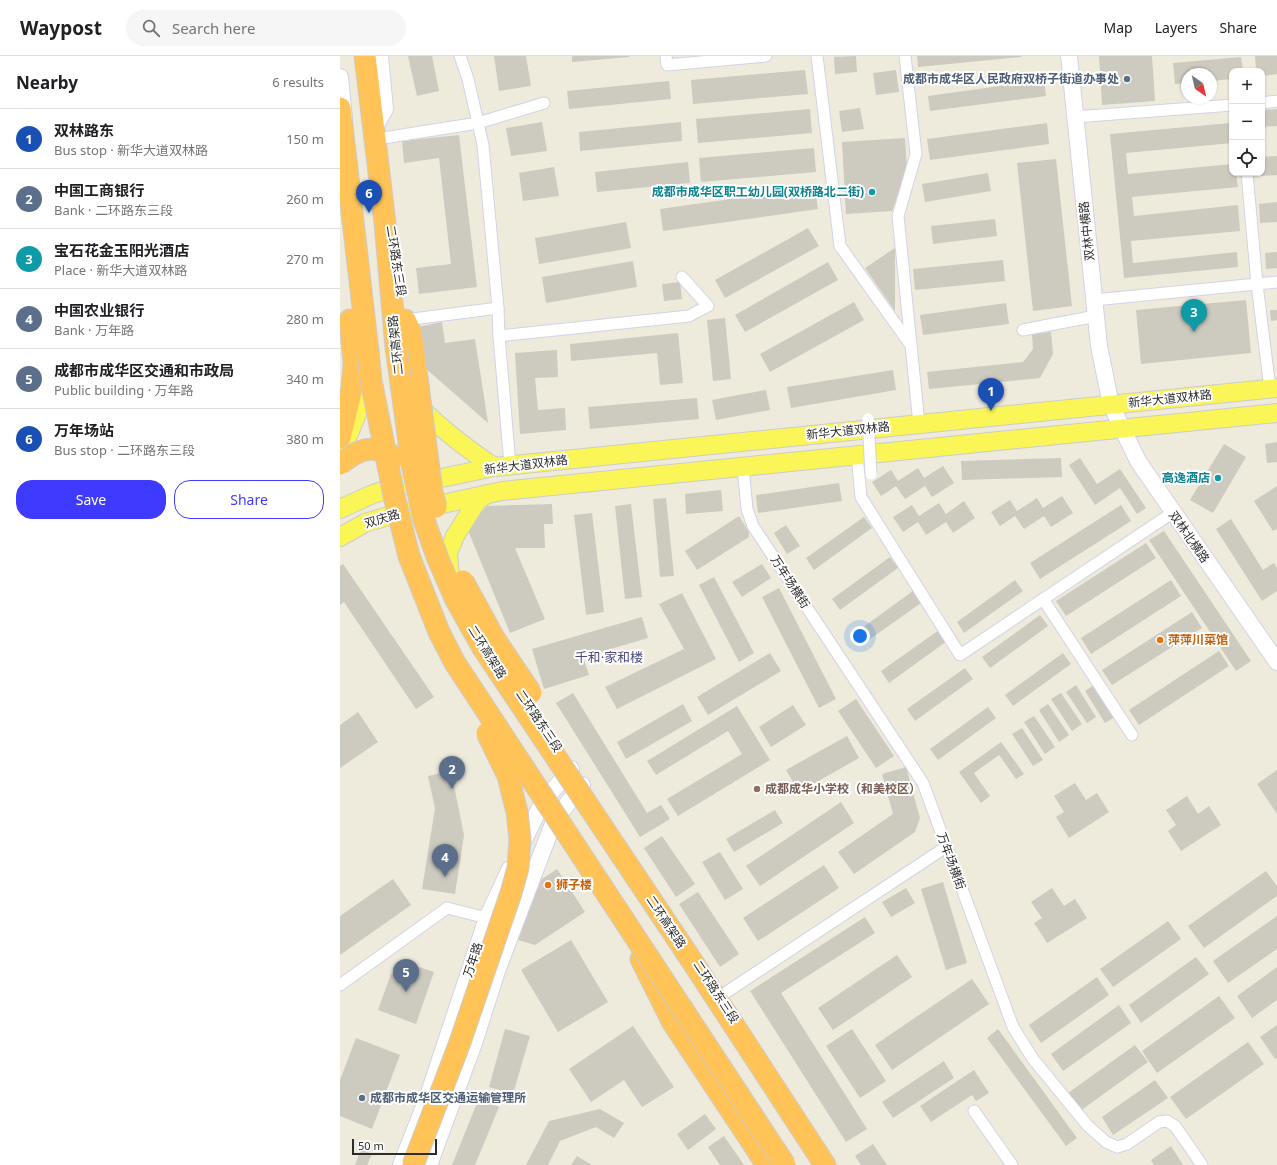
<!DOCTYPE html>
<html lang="en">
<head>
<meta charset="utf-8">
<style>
  :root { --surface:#fff; --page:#f6f6f6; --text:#202124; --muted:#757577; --line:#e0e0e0; --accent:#3f3aff }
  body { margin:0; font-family:"Noto Sans","Noto Sans SC",sans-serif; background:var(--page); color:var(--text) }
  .controls { position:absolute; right:12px; top:12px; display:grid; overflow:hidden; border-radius:8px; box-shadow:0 1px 3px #0004 }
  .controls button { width:36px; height:36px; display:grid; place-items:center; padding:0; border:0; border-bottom:1px solid var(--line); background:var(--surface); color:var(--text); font:20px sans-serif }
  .compass { position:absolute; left:841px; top:12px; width:36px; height:36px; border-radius:50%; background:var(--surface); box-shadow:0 1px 3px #0004; rotate:146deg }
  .scale { position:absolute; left:12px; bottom:10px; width:85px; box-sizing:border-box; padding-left:4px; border:2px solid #2c2c2c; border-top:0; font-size:11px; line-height:14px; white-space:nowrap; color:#2c2c2c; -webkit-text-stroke:3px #fff; paint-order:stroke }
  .you { position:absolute; left:520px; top:580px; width:14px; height:14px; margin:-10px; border:3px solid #fff; border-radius:50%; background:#1a73e8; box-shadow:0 0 0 6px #1a73e833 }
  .badge { display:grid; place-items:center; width:26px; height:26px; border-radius:50%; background:var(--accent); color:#fff; font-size:13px; font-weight:700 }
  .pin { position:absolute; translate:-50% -33px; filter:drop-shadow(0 1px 2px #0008) }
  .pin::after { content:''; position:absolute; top:21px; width:14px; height:12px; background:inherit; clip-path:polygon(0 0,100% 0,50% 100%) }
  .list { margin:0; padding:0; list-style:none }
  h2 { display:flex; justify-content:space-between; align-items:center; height:52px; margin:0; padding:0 16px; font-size:17px }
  h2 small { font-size:13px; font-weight:400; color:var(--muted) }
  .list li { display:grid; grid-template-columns:26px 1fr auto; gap:12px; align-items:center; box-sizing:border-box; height:60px; padding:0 16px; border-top:1px solid var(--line) }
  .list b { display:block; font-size:15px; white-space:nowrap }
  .list p { margin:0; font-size:13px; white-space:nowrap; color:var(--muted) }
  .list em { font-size:13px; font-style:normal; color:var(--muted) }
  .actions { display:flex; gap:8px; padding:12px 16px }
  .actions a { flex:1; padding:9px 0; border:1px solid var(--accent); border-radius:16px; text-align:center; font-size:14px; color:var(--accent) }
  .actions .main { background:var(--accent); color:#fff }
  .icon { flex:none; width:22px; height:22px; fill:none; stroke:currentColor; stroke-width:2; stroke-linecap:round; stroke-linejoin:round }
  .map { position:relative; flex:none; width:937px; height:1109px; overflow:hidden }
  header { display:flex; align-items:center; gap:24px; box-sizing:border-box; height:56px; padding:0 20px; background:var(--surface); border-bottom:1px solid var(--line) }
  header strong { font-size:19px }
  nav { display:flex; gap:22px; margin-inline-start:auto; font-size:14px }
  .search { width:280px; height:36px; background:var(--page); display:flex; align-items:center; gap:10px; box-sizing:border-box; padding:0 14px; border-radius:22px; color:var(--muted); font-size:15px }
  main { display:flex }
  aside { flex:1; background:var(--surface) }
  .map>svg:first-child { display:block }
  .building { fill:#cdcac0 }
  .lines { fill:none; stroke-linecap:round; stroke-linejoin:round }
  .street-casing { stroke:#d3d2e5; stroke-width:13 }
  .secondary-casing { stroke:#d3d2e5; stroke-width:18 }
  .primary-casing { stroke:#ccc; stroke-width:20 }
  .highway-casing { stroke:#ccc; stroke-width:23 }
  .street { stroke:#fff; stroke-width:11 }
  .secondary { stroke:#fff; stroke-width:16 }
  .primary { stroke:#faf657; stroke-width:18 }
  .highway { stroke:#ffc358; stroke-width:21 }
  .street-bridge-casing { stroke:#d3d2e5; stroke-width:13; stroke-linecap:butt }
  .highway-bridge-casing { stroke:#ccc; stroke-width:23; stroke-linecap:butt }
  .street-bridge { stroke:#fff; stroke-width:11 }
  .highway-bridge { stroke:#ffc358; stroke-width:21 }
  .service-dot { fill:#5c6f8a; stroke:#fff; stroke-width:1.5 }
  .culture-dot { fill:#0f9aa8; stroke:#fff; stroke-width:1.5 }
  .food-dot { fill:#e8710a; stroke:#fff; stroke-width:1.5 }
  .education-dot { fill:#8d6e63; stroke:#fff; stroke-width:1.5 }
  .labels { text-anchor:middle; stroke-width:4; stroke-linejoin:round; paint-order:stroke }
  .service-label { font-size:12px; font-weight:bold; fill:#4e5e75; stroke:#fff; text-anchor:end }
  .culture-label { font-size:12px; font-weight:bold; fill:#0d838f; stroke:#fff; text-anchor:end }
  .street-label { font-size:12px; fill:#2c2c2c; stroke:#fff }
  .food-label { font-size:12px; font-weight:bold; fill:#c56008; stroke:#fff; text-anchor:start }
  .education-label { font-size:12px; font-weight:bold; fill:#785e54; stroke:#fff; text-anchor:start }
  .neighbourhood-label { font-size:13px; fill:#4a4980; stroke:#fff }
</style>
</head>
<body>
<header>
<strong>Waypost</strong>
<div class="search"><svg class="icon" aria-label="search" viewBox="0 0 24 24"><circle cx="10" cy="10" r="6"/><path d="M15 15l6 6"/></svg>Search here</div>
<nav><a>Map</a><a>Layers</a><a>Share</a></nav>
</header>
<main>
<aside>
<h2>Nearby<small>6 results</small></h2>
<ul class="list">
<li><span class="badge" style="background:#1a4fb4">1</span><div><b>双林路东</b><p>Bus stop · 新华大道双林路</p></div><em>150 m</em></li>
<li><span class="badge" style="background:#5c6f8a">2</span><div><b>中国工商银行</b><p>Bank · 二环路东三段</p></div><em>260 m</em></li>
<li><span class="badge" style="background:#0f9aa8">3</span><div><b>宝石花金玉阳光酒店</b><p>Place · 新华大道双林路</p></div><em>270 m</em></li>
<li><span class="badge" style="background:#5c6f8a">4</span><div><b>中国农业银行</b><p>Bank · 万年路</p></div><em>280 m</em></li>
<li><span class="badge" style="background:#5c6f8a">5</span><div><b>成都市成华区交通和市政局</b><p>Public building · 万年路</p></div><em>340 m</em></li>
<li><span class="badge" style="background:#1a4fb4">6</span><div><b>万年场站</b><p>Bus stop · 二环路东三段</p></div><em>380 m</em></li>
</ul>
<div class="actions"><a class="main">Save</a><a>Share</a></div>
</aside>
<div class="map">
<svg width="937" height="1109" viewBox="0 0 937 1109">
  <rect width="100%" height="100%" fill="#eeebdd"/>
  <g class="building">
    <path d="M68,0H92L99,35L77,40Z"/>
    <path d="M154,0H186L191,30L159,35Z"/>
    <path d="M232,0H289V1L232,6Z"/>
    <path d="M516,0L517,16L495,18L494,1Z"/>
    <path d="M577,0H681V1L578,11Z"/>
    <path d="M759,0H812L815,45L762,49Z"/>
    <path d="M915,0H937V18L922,20V15H916Z"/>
    <path d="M901,1L903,15H892V23L871,25V18H847V27L835,28L833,7Z"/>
    <path d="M465,14L468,38L353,48L351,24Z"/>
    <path d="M556,14L559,36L536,39L533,17Z"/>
    <path d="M704,24L706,40L590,55L588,40Z"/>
    <path d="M329,25L331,43L229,53L227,35Z"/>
    <path d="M520,52L524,73L502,76L499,55Z"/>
    <path d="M470,53L472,77L358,87L356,63Z"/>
    <path d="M937,53V70L922,71V54Z"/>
    <path d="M202,66L207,95L171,100L166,72Z"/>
    <path d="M341,66L342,85L240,95L239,76Z"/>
    <path d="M707,67L709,88L590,104L587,83Z"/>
    <path d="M890,67L892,87L786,97L788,118L892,108V117H896L898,131L792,141L794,160L898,149L900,175L791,185L793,207L897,196L898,211L784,222L770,78Z"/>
    <path d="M119,79L137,231L79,238L76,212L111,208L99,102L64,107L62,85Z"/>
    <path d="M565,82L567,116L552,155L506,158L502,86Z"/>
    <path d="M474,92L476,116L361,126L359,102Z"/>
    <path d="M937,100V119L920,120V117H922V101Z"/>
    <path d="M716,103L732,250L693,255L677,107Z"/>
    <path d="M348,106L350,127L257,136L255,116Z"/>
    <path d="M214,111L219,140L183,145L179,117Z"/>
    <path d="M648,117L651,135L585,146L582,128Z"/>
    <path d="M475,131L478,153L323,175L320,153Z"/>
    <path d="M937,146V166L920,167L919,148Z"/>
    <path d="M655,163L657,180L593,188L591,170Z"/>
    <path d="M286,166L291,192L199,208L195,182Z"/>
    <path d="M468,172L479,190L385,242L375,224Z"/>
    <path d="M555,192V255L525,212Z"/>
    <path d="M937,196V212L926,213L925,197Z"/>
    <path d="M663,204L665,225L575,234L573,213Z"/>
    <path d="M293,205L297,231L206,247L202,221Z"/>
    <path d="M488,206L498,224L405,276L395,259Z"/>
    <path d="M340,226L342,243L324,245L322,228Z"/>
    <path d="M906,244L911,297L801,308L796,254Z"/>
    <path d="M514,246L524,264L430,316L420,298Z"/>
    <path d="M666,247L669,268L583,279L580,259Z"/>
    <path d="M930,254H937V264L931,265Z"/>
    <path d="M385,262L391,323L373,325L367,264Z"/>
    <path d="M102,266L105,287L135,283L148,367L84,311L78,271Z"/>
    <path d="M711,276L713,298L700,322L589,333L587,316L683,306L693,293L692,278Z"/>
    <path d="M338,277L343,327L320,329L317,297L231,305L230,288Z"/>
    <path d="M217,294L218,321L195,322L198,354L225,352L226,374L180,378L175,297Z"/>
    <path d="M553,314L556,334L451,352L447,331Z"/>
    <path d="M426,334L430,354L376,364L372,344Z"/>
    <path d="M357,342L359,363L250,373L248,351Z"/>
    <path d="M937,386V406L927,407L925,388Z"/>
    <path d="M884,388L906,401L873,457L850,444Z"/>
    <path d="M721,402L722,421L622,424L621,405Z"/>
    <path d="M740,402L757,428L780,413L806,452L797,458L780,432L755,449L729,409Z"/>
    <path d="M603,410L614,427L592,441L585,430L565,443L556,430L541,440L532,426L551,414L558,425L578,412L584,422Z"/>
    <path d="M499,427L502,445L418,457L416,439Z"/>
    <path d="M937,430V473L933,475L914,445Z"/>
    <path d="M381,434L383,455L346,458L345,438Z"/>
    <path d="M722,440L733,457L711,471L704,460L684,473L675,460L660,470L651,456L670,444L677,455L697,442L703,452Z"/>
    <path d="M326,442L334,520L320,521L313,443Z"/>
    <path d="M624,445L635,462L613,477L606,466L586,479L578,466L563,476L553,461L572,449L579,460L599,447L606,458Z"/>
    <path d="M212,448L213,468H204L205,492H175L205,563L170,577L127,472L147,450Z"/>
    <path d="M291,448L302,541L285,543L275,450Z"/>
    <path d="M781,449L791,465L700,523L690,507Z"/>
    <path d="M252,457L264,556L246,559L234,459Z"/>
    <path d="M399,460L409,476V481L357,514L345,495Z"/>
    <path d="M524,461L532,472L474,514L466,502Z"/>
    <path d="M891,463L923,514L934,507L937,512V535L922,545L876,473Z"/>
    <path d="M446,469L460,490L447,498L434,477Z"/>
    <path d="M824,475L911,605L896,615L809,484Z"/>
    <path d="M806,487L816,502L726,560L716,545Z"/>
    <path d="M550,501L558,512L500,554L492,543Z"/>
    <path d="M3,508L94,641L76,653L4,546L0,549V510Z"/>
    <path d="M422,508L431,522L402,541L392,526Z"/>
    <path d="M374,521L414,597L399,606L359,529Z"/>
    <path d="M675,524L683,535L624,577L617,566Z"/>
    <path d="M831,524L841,540L751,598L741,582Z"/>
    <path d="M439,532L496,643L479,652L422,541Z"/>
    <path d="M573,535L581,547L523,588L515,577Z"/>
    <path d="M342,537L376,603L277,653L265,631L344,593L319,548Z"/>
    <path d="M852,556L862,572L772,629L762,614Z"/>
    <path d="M700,559L708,570L650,612L642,601Z"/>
    <path d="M302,561L308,582L243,601L249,619L204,633L192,593Z"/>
    <path d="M599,574L607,585L549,627L541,615Z"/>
    <path d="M879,595L889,610L799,669L789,654Z"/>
    <path d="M430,597L441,615L368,659L357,641Z"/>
    <path d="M723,597L731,608L673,650L665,639Z"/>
    <path d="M625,612L633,623L575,665L567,653Z"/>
    <path d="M736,629L756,661L747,667L726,636Z"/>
    <path d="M754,629L775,661L765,667L745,635Z"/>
    <path d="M233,637L307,757L321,749L330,763L300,781L216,647Z"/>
    <path d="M721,637L742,668L732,675L711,643Z"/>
    <path d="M516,643L554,700L536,712L498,655Z"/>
    <path d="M343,648L352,665L286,703L277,686Z"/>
    <path d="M708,648L729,679L719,686L699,654Z"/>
    <path d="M453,649L466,669L431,691L419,671Z"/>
    <path d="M397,650L430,704L338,760L327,743L402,698L388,675L316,719L307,705Z"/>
    <path d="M648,651L656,662L598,704L590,693Z"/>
    <path d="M18,656L38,686L0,712V669Z"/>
    <path d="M694,660L715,691L705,698L684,666Z"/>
    <path d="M682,672L703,704L693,710L672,678Z"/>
    <path d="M507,680L519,702L459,736L446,714Z"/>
    <path d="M661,686L684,718L676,723L659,699L634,717L650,740L641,747L619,716Z"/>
    <path d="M566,711L580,762L575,776L514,818L498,796L553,758L542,718Z"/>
    <path d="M937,714V758L917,728Z"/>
    <path d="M111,715L124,779L115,838L82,833L95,752L88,720Z"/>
    <path d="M735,727L746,744L757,737L769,756L729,782L716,761L724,756L714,740Z"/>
    <path d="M847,740L858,758L869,750L881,769L841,795L828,775L836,769L826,754Z"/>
    <path d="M501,746L514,767L420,830L406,810Z"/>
    <path d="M435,754L443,767L394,796L386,783Z"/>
    <path d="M322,780L355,828L336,841L304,792Z"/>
    <path d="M380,796L403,833L385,844L362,806Z"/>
    <path d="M484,809L499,832L418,885L403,862Z"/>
    <path d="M217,813L245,856L195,889L178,884L196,827Z"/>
    <path d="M926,815L937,830V840L864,892L848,870Z"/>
    <path d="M53,823L71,849L0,899V860Z"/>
    <path d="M603,826L627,907L606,914L581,833Z"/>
    <path d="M566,832L575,847L551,861L542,846Z"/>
    <path d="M712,832L724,850L735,843L747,862L707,887L694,867L702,862L691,846Z"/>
    <path d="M358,836L399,898L380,911L339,848Z"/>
    <path d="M937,860V893L888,927L873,905Z"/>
    <path d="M525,861L535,877L441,937L527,1073L506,1086L410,935Z"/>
    <path d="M828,865L841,883L773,931L760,913Z"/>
    <path d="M231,884L268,946L218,976L181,914Z"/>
    <path d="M557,899L572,921L493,974L478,952Z"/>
    <path d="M856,901L869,918L801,967L789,949Z"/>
    <path d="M79,911L94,916L76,968L38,954L51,918Z"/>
    <path d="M937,911V944L912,962L897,940Z"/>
    <path d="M757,921L769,939L701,987L689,969Z"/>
    <path d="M632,923L649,948L552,1014L535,989Z"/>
    <path d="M879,940L895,962L817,1017L802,995Z"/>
    <path d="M779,949L791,967L723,1015L711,998Z"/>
    <path d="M937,969V1002L935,1003L920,981Z"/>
    <path d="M293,970L334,1031L302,1051L284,1024L251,1046L229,1013Z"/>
    <path d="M165,973L190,980L173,1038L149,1031Z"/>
    <path d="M512,973L546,1025L520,1042L486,990Z"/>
    <path d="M658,973L737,1082L726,1090L647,982Z"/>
    <path d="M16,982L60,999L32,1073L0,1060V1024Z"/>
    <path d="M908,986L924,1008L846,1063L830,1041Z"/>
    <path d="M795,989L808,1006L740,1055L728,1037Z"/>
    <path d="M604,1005L614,1022L553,1062L542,1046Z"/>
    <path d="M634,1014L649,1037L636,1045L632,1039L591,1066L580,1050Z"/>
    <path d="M815,1024L828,1042L773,1079L762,1061Z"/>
    <path d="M139,1042L159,1051L135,1109H112Z"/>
    <path d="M260,1053L284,1067L274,1082L256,1071L220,1085L208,1109H186L209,1065Z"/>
    <path d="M365,1058L376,1073L348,1094L337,1078Z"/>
    <path d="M384,1080L404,1109H380L368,1091Z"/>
    <path d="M533,1088L547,1109H521L515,1100Z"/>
    <path d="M831,1090L843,1109H814L811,1104Z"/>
    <path d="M21,1093L32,1098L27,1109H15Z"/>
    <path d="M237,1100L252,1109H231Z"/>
  </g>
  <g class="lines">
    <g class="street-casing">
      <g id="street">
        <path d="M120,0L128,23L143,89L158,252L159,280L170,409"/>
        <path d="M326,0L327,9L426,0"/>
        <path d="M477,0L500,190L570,288"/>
        <path d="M565,0L576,98L558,160L579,368"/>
        <path d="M922,47L937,45"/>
        <path d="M735,61L892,49"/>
        <path d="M37,83L138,67L204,47"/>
        <path d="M907,117L917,228L930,333"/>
        <path d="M754,244L937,226"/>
        <path d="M65,264L158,252"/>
        <path d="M683,274L756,260"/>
        <path d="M159,280L349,260L368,250L342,221"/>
        <path d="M517,399L521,441L620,599L832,457"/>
        <path d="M403,411L407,453L413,470L583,727L673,971L693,1003L748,1070L766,1086L777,1091L787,1088L819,1066L827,1065L835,1070L862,1109"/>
        <path d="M703,543L792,679"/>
        <path d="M0,929L107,852L147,862"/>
        <path d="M379,941L606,791"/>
        <path d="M634,1055L672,1109"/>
      </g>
    </g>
    <g class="secondary-casing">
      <g id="secondary">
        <path d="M729,0L759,290L771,349L798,405L937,606"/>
        <path d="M0,21L4,63"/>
        <path d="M36,69L45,53L40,0"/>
        <path d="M180,792L202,747L231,713"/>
        <path d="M61,1109L87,1043L147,862L170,813"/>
        <path d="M89,1109L133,990L158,912L214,765L242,729"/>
      </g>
    </g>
    <g class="primary-casing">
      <g id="primary">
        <path d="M76,347C99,372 126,392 154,411"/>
        <path d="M0,399L17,358L29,313"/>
        <path d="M0,453L33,438L49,433L154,411L937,332"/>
        <path d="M0,481L25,467L52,459L162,435L937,357"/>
        <path d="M110,520L108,497L115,480L137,445L147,438"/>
      </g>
    </g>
    <g class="highway-casing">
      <g id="highway">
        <path d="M25,0L45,167L56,291"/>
        <path d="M0,52L28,295"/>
        <path d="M65,264L71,277L78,329"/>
        <path d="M0,382L12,332L14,307L10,264"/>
        <path d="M348,899L485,1109"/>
        <path d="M301,903L333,967L427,1109"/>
      </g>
    </g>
    <use href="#street" class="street"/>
    <use href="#secondary" class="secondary"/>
    <use href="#primary" class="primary"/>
    <use href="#highway" class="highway"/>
    <g class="street-bridge-casing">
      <path id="street-bridge" d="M528,363L531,418"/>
    </g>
    <g class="highway-bridge-casing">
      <g id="highway-bridge">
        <path d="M56,291L72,408L84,464L98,503L108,526L116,544L143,592L348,899"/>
        <path d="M28,295L31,324L54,440L69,500L99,576L115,607L445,1109"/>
        <path d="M78,329L92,436L96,451"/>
        <path d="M0,408C20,392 33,388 55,401"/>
        <path d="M123,525L154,582L191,637"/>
        <path d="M73,1109L119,989L171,837L178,812L180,783L177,756L168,720L147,677"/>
      </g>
    </g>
    <use href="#street-bridge" class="street-bridge"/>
    <use href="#highway-bridge" class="highway-bridge"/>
  </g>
  <g class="service-dot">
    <circle cx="787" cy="23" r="4"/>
    <circle cx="22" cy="1042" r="4"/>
  </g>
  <g class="culture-dot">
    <circle cx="532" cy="136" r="4"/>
    <circle cx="878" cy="422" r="4"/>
  </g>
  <g class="food-dot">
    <circle cx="820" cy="584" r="4"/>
    <circle cx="208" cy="829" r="4"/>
  </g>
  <circle class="education-dot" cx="417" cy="733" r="4"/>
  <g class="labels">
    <g class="service-label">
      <text x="779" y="27">成都市成华区人民政府双桥子街道办事处</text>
      <text x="30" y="1046" text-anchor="start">成都市成华区交通运输管理所</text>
    </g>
    <g class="culture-label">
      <text x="524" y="140">成都市成华区职工幼儿园(双桥路北二街)</text>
      <text x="870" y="426">高逸酒店</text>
    </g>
    <g class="street-label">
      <text transform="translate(747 175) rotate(-96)" y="4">双林中横路</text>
      <text transform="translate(56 205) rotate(81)" y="4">二环路东三段</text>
      <text transform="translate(56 289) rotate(-96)" y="4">二环高架路</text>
      <text transform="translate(830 343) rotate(-6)" y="4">新华大道双林路</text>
      <text transform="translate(508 375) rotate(-6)" y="4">新华大道双林路</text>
      <text transform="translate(186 409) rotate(-7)" y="4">新华大道双林路</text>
      <text transform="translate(42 463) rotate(-17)" y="4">双庆路</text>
      <text transform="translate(849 481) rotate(55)" y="4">双林北横路</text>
      <text transform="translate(450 526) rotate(57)" y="4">万年场横街</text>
      <text transform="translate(147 596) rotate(58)" y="4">二环高架路</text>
      <text transform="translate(199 665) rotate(56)" y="4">二环路东三段</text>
      <text transform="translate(611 805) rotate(70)" y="4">万年场横街</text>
      <text transform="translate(326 866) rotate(56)" y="4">二环高架路</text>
      <text transform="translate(133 904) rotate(-72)" y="4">万年路</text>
      <text transform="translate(376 936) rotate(57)" y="4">二环路东三段</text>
    </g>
    <g class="food-label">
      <text x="828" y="588">萍萍川菜馆</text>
      <text x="216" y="833">狮子楼</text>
    </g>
    <g class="education-label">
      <text x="425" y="737">成都成华小学校（和美校区）</text>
    </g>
    <g class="neighbourhood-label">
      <text x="269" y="606">千和·家和楼</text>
    </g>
  </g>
</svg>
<div class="controls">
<button>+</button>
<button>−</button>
<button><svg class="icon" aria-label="locate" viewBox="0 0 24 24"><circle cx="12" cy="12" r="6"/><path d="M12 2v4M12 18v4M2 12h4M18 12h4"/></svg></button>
</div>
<svg class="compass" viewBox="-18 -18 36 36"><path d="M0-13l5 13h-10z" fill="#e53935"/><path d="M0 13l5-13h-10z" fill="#757577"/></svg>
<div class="scale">50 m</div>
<div class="you"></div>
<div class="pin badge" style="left:651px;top:355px;background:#1a4fb4">1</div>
<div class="pin badge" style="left:112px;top:733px;background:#5c6f8a">2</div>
<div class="pin badge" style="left:854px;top:276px;background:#0f9aa8">3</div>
<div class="pin badge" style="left:105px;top:821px;background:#5c6f8a">4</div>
<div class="pin badge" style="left:66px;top:936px;background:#5c6f8a">5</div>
<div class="pin badge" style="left:29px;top:157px;background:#1a4fb4">6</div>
</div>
</main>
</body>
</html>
